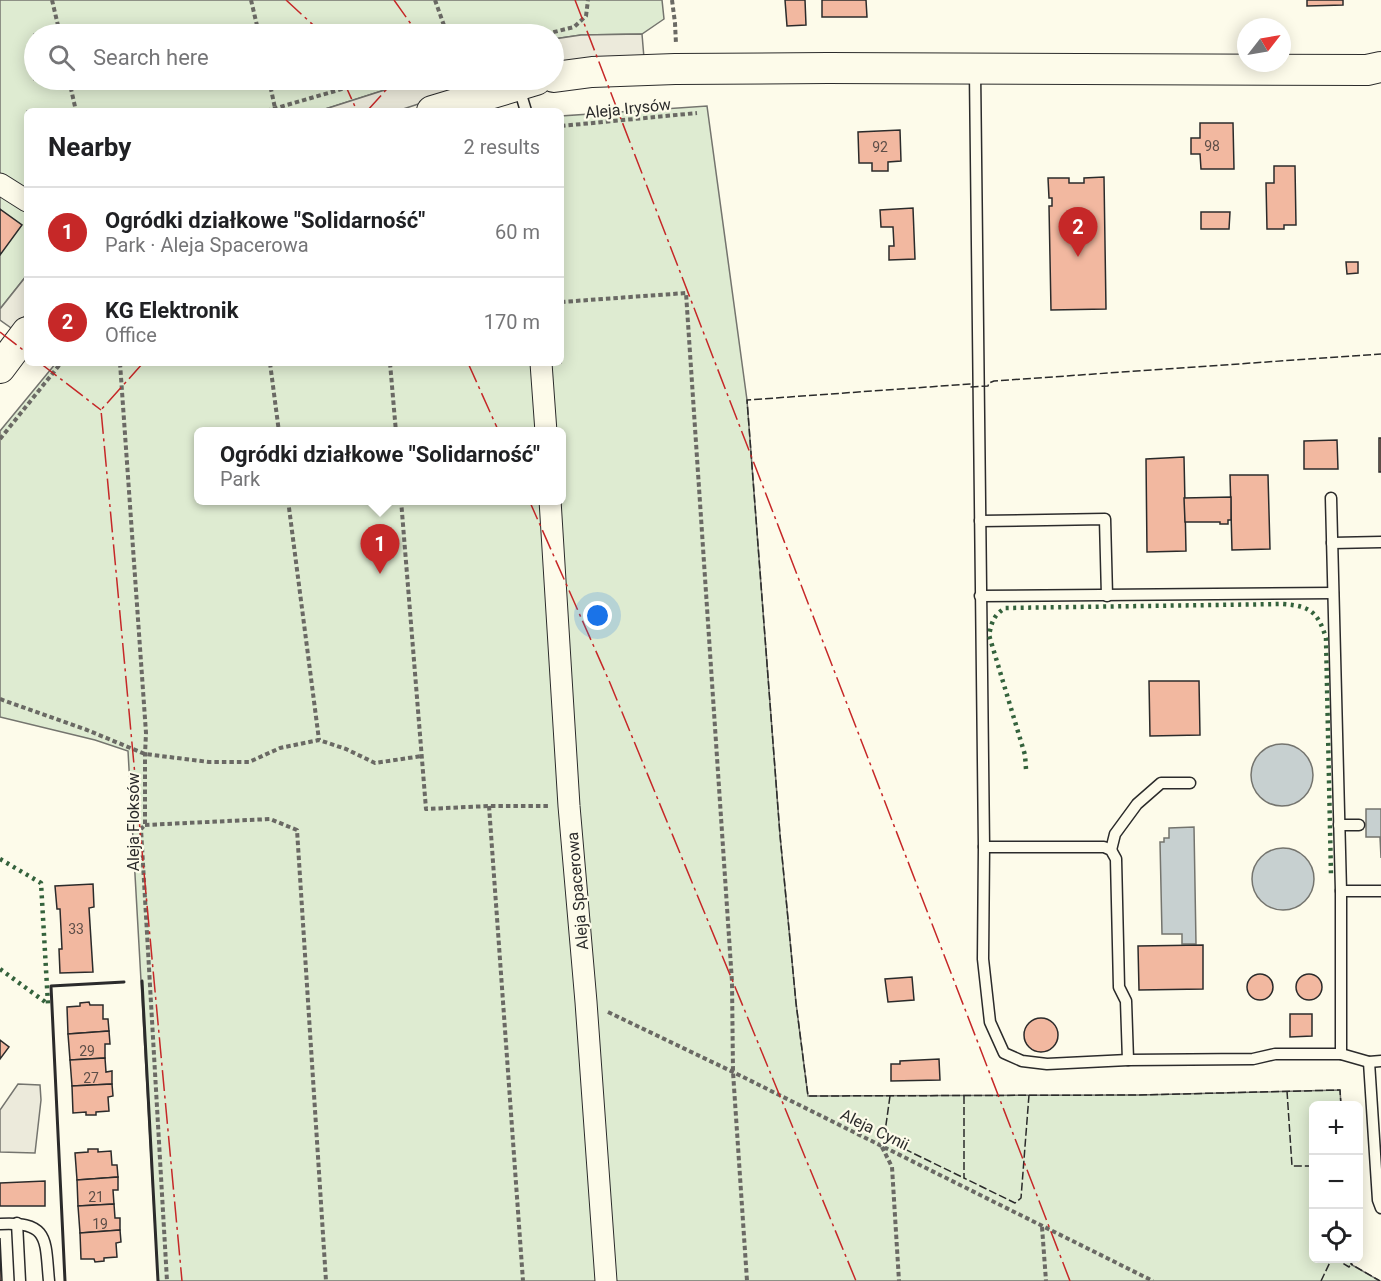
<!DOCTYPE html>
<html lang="en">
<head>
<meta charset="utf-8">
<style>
  :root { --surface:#fff; --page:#f6f6f6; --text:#202124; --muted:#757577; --line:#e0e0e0; --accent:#c62828 }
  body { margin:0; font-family:Roboto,sans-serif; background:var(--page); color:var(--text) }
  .controls { position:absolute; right:18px; bottom:18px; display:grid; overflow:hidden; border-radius:9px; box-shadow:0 3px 15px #0003 }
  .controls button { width:54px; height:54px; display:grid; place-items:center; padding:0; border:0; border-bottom:2px solid var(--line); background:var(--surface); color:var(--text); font:30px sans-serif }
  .compass { position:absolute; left:1237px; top:18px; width:54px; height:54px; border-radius:50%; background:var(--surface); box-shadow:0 3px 15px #0003; rotate:59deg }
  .you { position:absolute; left:598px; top:616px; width:21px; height:21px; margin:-15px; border:4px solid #fff; border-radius:50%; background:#1a73e8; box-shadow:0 0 0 9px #1a73e833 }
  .badge { display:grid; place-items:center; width:39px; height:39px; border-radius:50%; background:var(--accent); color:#fff; font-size:20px; font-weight:700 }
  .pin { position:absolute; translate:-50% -50px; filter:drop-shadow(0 2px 3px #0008) }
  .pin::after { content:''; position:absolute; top:32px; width:21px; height:18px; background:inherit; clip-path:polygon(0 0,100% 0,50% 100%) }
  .popup { position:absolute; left:194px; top:427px; width:372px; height:78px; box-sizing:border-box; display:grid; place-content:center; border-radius:9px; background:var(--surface); filter:drop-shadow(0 2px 4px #0005); font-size:20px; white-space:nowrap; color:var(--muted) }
  .popup b { font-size:22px; color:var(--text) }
  .popup::after { content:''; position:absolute; left:50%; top:100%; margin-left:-12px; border:12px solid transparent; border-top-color:var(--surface) }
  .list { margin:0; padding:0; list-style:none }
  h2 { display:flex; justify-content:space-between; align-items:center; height:78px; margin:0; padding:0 24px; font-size:26px }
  h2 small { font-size:20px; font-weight:400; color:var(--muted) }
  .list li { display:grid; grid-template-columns:39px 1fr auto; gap:18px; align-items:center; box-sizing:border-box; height:90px; padding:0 24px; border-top:2px solid var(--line) }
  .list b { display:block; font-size:22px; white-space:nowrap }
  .list p { margin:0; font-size:20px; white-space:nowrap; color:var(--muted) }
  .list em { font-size:20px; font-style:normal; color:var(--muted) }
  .icon { flex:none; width:33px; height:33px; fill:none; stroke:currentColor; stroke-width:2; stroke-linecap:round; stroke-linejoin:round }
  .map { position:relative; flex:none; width:1381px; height:1281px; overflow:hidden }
  .search { position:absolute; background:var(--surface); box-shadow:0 3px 15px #0003; left:24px; top:24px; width:540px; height:66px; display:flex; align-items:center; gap:15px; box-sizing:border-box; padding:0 21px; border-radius:33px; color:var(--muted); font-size:22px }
  .panel { position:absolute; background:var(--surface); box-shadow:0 3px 15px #0003; left:24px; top:108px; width:540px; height:258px; border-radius:9px }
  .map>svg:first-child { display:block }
  .green { fill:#deebd1; stroke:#74746e; stroke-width:1.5; fill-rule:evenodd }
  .parking { fill:#eceadb; stroke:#74746e; stroke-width:1.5 }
  .water { fill:#c7d0d0; stroke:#74746e; stroke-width:1.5 }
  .building { fill:#f2b8a0; stroke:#2b2b2b; stroke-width:1.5 }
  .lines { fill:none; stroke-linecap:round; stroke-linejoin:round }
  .lane-casing { stroke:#2b2b2b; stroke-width:13 }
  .street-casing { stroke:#2b2b2b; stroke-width:23 }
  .secondary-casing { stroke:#2b2b2b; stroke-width:32 }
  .path { stroke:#6a6964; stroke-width:4; stroke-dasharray:4.5 3; stroke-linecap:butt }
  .lane { stroke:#fdfbea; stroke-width:10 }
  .street { stroke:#fdfbea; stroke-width:21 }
  .secondary { stroke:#fdfbea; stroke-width:30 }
  .hedge { stroke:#34623c; stroke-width:4.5; stroke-dasharray:3 4.5; stroke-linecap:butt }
  .fence { stroke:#2b2b2b; stroke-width:1.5; stroke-dasharray:8 3; stroke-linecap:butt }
  .wall { stroke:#2b2b2b; stroke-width:3 }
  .power { stroke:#c62828; stroke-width:1.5; stroke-dasharray:21 4.5 3 4.5; stroke-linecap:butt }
  .labels { text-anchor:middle; stroke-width:4.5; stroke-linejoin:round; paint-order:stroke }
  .number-label { font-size:14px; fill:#5d4e48 }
  .street-label { font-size:16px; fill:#2b2b2b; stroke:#fdfbea }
</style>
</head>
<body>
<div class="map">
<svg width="1381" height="1281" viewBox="0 0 1381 1281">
  <rect width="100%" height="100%" fill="#fdfbea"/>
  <g class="green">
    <path d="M0,0H662L664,19L642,34L581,35L554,39V34H34V80H416L319,111H27V275L0,309Z"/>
    <path d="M707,106L747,400L780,835L796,1003L808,1096L1139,1095L1340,1090L1341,1105L1314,1106V1258L1351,1259L1352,1265L1380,1281H158L128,751L95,740L0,717V431L56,363H561V116ZM198,432H562V500H198Z"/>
  </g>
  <g class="parking">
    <path d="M642,34L644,58L554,64V39L581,35Z"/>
    <path d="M416,80H492L397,111H319Z"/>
    <path d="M27,275V313L14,330L0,320V309Z"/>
    <path d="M18,1084L40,1085L41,1100L35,1153L0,1152V1110Z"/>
  </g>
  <g class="water">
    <circle cx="1282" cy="775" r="31"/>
    <path d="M1366,809H1381V858L1380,837H1366Z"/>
    <path d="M1194,827L1196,944H1182V934H1162L1160,842H1164V838H1169V828Z"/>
    <circle cx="1283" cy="879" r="31"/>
  </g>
  <g class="building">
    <path d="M785,0H805L806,25L787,26Z"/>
    <path d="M822,0H866L867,17H822Z"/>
    <path d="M1307,0H1343V5L1307,6Z"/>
    <path d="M1200,123H1233L1234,169H1201L1200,154H1191V138H1200Z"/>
    <path d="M900,130L901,161L888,162V171H872V163H859L858,132Z"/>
    <path d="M1274,166H1295L1296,225H1284V229H1267L1266,183H1274Z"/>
    <path d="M1104,177L1106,309L1051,310L1049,206H1052V198H1049L1048,178H1069V183H1084V178Z"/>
    <path d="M913,208L915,259L889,260V246H894L893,227H881L880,210Z"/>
    <path d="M0,209L22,225L0,255Z"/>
    <path d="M1201,212H1230L1229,229H1201Z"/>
    <path d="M1346,262H1358V273L1347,274Z"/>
    <rect x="1379" y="438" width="2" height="34"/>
    <path d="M1337,440L1338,469H1304V441Z"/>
    <path d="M1184,457L1186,551L1147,552L1146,459Z"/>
    <path d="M1230,475H1268L1270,549L1232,550Z"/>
    <path d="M1231,497V520H1228V524H1220V522H1185L1184,498Z"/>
    <path d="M1149,681H1199L1200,735L1150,736Z"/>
    <path d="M93,884L94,907L89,908L93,972L60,973L59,949H62L60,909H57L55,886Z"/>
    <path d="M1203,945V989L1139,990L1138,946Z"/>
    <circle cx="1260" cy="987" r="13"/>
    <circle cx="1309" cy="987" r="13"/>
    <path d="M912,977L914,1000L888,1002L885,979Z"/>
    <path d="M89,1002L90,1005H103V1019H108L109,1031L68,1034L67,1007L80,1006V1003Z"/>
    <path d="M1290,1014H1312V1036L1290,1037Z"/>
    <circle cx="1041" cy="1035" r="17"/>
    <path d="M109,1031L110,1044H105V1058L70,1060L68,1034Z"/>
    <path d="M0,1040L9,1047L0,1059Z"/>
    <path d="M105,1058L106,1072L112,1071V1084L72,1086L70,1060Z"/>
    <path d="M939,1059L940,1080L891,1081V1064H900V1061Z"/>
    <path d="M112,1084L113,1096L108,1097L109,1111L96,1112V1115H86V1112L73,1113L72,1086Z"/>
    <path d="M88,1149H98V1152L111,1151L112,1165H117L118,1177L77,1180L75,1153L88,1152Z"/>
    <path d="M118,1177V1190H113L114,1204L78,1206L77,1180Z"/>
    <path d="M45,1181V1206H0V1183Z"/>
    <path d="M114,1204L115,1218H120V1230L80,1233L78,1206Z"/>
    <path d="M120,1230L121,1242L116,1243L117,1257L104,1258V1261L95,1262L94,1259H81L80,1233Z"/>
    <path d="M0,1238L2,1281H0Z"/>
  </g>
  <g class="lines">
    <g class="lane-casing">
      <g id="lane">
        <path d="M975,71L984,847L983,959L990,1022L1004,1053L1022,1061L1047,1064L1128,1060L1253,1059L1275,1054H1341L1369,1062L1381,1061"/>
        <path d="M519,88L526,111"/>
        <path d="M1331,498L1341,891V1054"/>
        <path d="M980,521L1105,519L1107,596"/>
        <path d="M1332,543L1381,542"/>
        <path d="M980,596L1333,593"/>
        <path d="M1339,825H1359"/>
        <path d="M984,847H1104L1111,850L1116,859L1119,987L1126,1001L1128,1060"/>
        <path d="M1111,850L1115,834L1137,804L1161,783H1190"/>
        <path d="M1341,891H1381"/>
        <path d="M1369,1062L1378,1200L1381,1208"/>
        <path d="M17,1223L20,1281"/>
        <path d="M0,1224C50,1221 45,1240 49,1281"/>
      </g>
    </g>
    <g class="street-casing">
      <g id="street">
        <path d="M0,184L27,201"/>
        <path d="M541,363L546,432"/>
        <path d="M550,500L569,806L586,1002L606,1281"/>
      </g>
    </g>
    <g class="secondary-casing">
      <g id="secondary">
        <path d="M554,77L592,72L675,69L828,68L1367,70L1381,67"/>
        <path d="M432,111L536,80"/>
        <path d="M0,368L27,332"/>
      </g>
    </g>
    <g class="path">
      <path d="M52,0L60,34"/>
      <path d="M251,0L259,34"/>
      <path d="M435,0L447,34"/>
      <path d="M672,0L675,23L676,44"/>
      <path d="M546,34L574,27L586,16L588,0"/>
      <path d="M69,80L76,111"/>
      <path d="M269,80L275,108"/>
      <path d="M266,111L373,80"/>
      <path d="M561,126L697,113"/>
      <path d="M561,302L686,293L732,982L733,1072L747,1281"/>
      <path d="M120,363L146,733L145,754V825L141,829L167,1281"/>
      <path d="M270,363L279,432"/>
      <path d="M390,363L396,432"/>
      <path d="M0,439L61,363"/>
      <path d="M288,500L319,740"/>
      <path d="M401,500L426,809L489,806H548"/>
      <path d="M0,699L87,730L145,754L209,762H249L280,748L319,740L346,749L375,763L422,756"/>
      <path d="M489,806L523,1281"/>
      <path d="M145,825L270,819L297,830L326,1281"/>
      <path d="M608,1012L733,1072L1153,1281"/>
      <path d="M882,1147L892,1167L899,1281"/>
      <path d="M1042,1227L1046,1281"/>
    </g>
    <use href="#lane" class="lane"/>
    <use href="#street" class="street"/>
    <use href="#secondary" class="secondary"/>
    <g class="hedge">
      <path d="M1026,769L1025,755L989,635C992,622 993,616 1005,608L1283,604C1310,606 1318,612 1326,638L1331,875"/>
      <path d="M0,859L41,883L48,1004L0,969"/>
    </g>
    <g class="fence">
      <path d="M1287,1091L1292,1166H1314"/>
      <path d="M890,1096L884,1139L964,1178"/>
      <path d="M964,1096V1178L1015,1203L1021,1198L1029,1095"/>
      <path d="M1341,1106L1340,1090L1139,1095L808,1096L796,1003L780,835L747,400L970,384V387L988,386L989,383L994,381L1381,354"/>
      <path d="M1334,1258L1349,1267L1351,1264"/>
      <path d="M1351,1258V1264L1380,1281"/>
      <path d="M1321,1281L1332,1258"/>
    </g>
    <g class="wall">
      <path d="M142,981L158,1281"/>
      <path d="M65,1281L51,986L124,982"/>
    </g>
    <g class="power">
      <path d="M286,0L323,34"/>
      <path d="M394,0L418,34"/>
      <path d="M575,0L1070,1281"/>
      <path d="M343,80L357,111"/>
      <path d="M367,111L395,80"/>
      <path d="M0,332L27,353"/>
      <path d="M40,363L101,410"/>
      <path d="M143,363L101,410L182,1281"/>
      <path d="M468,363L499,432"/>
      <path d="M529,500L610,683L856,1281"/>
    </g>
  </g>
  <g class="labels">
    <g class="number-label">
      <text x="1212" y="151">98</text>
      <text x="880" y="152">92</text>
      <text x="76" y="934">33</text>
      <text x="87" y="1056">29</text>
      <text x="91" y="1083">27</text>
      <text x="96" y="1202">21</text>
      <text x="100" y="1229">19</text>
    </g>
    <g class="street-label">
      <text transform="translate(628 108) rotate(-6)" y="6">Aleja Irysów</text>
      <text transform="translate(133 822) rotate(-90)" y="6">Aleja Floksów</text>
      <text transform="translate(577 891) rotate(-95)" y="6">Aleja Spacerowa</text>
      <text transform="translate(875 1129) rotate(26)" y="6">Aleja Cynii</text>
    </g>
  </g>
</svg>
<div class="controls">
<button>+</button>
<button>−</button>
<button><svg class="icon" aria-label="locate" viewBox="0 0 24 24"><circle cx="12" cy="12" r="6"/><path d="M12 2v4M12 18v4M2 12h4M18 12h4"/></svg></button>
</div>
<svg class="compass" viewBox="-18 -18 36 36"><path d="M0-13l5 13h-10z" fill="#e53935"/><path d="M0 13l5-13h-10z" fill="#757577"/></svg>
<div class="you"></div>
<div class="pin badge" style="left:380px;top:574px">1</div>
<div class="popup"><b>Ogródki działkowe &quot;Solidarność&quot;</b>Park</div>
<div class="pin badge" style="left:1078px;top:257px">2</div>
<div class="search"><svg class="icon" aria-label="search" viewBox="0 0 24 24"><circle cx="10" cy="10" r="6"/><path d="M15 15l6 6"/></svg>Search here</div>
<section class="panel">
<h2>Nearby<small>2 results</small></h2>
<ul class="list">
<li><span class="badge">1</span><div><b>Ogródki działkowe &quot;Solidarność&quot;</b><p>Park · Aleja Spacerowa</p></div><em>60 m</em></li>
<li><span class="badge">2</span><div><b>KG Elektronik</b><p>Office</p></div><em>170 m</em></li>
</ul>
</section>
</div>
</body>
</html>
